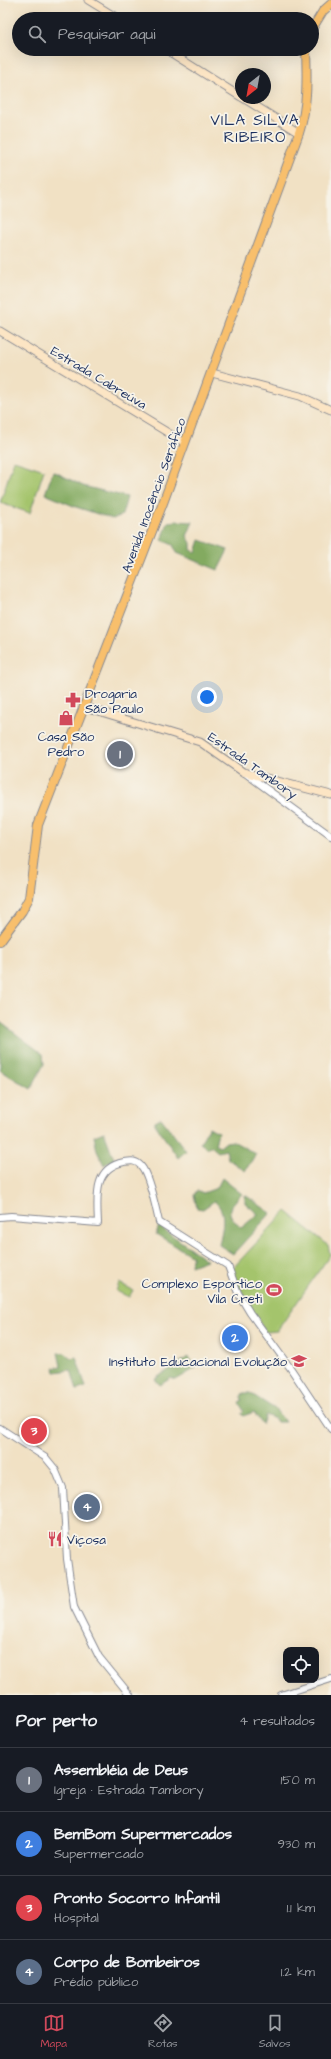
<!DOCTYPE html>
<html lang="pt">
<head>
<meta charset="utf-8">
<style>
  :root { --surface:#171b24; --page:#242831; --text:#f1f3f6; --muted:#9ea1a6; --line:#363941; --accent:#d1495b }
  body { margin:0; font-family:"Architects Daughter",sans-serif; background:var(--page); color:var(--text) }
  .controls { position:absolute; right:12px; bottom:12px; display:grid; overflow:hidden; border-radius:8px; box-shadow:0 4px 16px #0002 }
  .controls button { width:36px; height:36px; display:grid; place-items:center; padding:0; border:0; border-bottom:1px solid var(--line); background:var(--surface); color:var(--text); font:20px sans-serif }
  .compass { position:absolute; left:235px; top:68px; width:36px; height:36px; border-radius:50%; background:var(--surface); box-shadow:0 4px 16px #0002; rotate:211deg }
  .you { position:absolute; left:207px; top:697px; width:14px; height:14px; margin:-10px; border:3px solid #fff; border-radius:50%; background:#1a73e8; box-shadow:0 0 0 6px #1a73e833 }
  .badge { display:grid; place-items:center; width:26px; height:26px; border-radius:50%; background:var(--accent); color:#fff; font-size:13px; font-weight:700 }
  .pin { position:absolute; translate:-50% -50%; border:2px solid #fff; box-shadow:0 1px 4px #0006 }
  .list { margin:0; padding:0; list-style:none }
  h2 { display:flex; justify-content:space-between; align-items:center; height:52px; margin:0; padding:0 16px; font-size:17px }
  h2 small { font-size:13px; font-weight:400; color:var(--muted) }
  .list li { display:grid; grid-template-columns:26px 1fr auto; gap:12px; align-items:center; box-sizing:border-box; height:64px; padding:0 16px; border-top:1px solid var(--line) }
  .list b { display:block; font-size:15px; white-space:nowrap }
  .list p { margin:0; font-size:13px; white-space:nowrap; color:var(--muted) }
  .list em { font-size:13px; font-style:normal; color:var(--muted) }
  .icon { flex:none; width:22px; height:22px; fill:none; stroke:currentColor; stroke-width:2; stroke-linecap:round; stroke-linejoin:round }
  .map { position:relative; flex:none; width:331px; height:1695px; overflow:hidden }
  .search { position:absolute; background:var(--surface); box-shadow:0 4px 16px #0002; left:12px; right:12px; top:12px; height:44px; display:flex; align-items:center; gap:10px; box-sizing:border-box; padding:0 14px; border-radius:22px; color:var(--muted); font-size:15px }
  .sheet { height:308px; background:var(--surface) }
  nav { display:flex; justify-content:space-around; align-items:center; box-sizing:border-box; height:56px; border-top:1px solid var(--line); background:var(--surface); font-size:11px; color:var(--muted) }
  nav a { display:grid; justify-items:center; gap:2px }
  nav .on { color:var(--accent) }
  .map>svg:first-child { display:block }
  .green { fill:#a4c46c; stroke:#607a65 }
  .forest { fill:#83aa60; stroke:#4f6c5f }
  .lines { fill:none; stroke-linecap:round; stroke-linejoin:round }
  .tertiary-casing { stroke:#868891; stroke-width:8 }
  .secondary-casing { stroke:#868891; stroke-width:9 }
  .primary-casing { stroke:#868891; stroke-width:10 }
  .tertiary { stroke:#fff; stroke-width:6 }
  .secondary { stroke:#fce5c4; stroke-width:7 }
  .primary { stroke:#f8bf6c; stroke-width:8 }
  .labels { text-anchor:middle; stroke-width:3.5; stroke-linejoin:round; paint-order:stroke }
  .street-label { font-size:13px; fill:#1b2f5e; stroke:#f7f3e8 }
  .poi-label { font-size:13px; fill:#1b2f5e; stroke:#f7f3e8; text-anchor:start }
  .quarter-label { font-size:15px; letter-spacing:1px; fill:#1b2f5e; stroke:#f7f3e8 }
</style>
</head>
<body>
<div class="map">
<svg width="331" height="1695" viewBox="0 0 331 1695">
  <rect width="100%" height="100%" fill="#f7f3e8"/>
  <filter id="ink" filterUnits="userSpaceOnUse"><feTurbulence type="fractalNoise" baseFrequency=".025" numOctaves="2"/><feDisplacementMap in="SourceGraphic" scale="8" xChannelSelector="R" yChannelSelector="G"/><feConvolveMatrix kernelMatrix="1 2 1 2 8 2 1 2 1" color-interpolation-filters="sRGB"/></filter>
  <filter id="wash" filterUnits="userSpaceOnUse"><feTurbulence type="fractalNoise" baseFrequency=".012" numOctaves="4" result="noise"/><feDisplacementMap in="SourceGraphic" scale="16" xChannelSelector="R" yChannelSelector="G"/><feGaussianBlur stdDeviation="0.9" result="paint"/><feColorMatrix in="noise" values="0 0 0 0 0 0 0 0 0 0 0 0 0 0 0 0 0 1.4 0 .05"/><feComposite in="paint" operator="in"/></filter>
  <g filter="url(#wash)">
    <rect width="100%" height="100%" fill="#f1e1c4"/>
    <g class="green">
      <path d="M14,460L44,470L30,513L0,503Z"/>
      <path d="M286,1211L328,1245L330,1255L277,1331L266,1332L251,1310L231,1270Z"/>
      <path d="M119,1283L133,1290L129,1297L116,1291Z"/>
    </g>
    <g class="forest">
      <path d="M53,471L83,486L127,497L122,515L113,519L76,507L45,494Z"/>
      <path d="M177,521L193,522L187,536L191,543V550L196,552L200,540L228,550L218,570L177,553L173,545L162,540L168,522Z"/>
      <path d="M0,1022L43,1054L44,1064L31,1089L0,1070Z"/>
      <path d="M161,1118L186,1151L178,1158L155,1124V1121Z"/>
      <path d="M209,1127L218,1132L215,1145L220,1147L226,1142L233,1141L256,1154L245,1171L228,1159L226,1150L218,1152L211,1146L207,1148L200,1143Z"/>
      <path d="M104,1132L114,1159L104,1165L97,1151L94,1136Z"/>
      <path d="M222,1178L242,1194C227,1209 225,1212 241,1228L258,1214L245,1203V1195L271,1213L233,1254L219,1245C222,1229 228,1212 214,1201L203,1209L197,1208L194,1195L197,1190L203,1193L217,1188Z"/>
      <path d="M159,1226L207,1260L191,1266L192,1256L156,1234Z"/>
      <path d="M58,1353H65L71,1358L76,1357L86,1387L77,1390L71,1370L55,1372L54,1368L61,1366Z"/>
      <path d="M188,1357L196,1368L176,1380L171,1378L160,1385L155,1379Z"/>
      <path d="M243,1393H250L275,1409L285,1422H277L275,1419L266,1415L262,1424L254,1412L243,1416L241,1413L244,1411L239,1403L242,1400L241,1397Z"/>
    </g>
  </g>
  <g filter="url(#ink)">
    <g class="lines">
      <g class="tertiary-casing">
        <g id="tertiary">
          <path d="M245,773L331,836"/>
          <path d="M0,1217L11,1216L98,1223C97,1197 93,1168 124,1162C131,1161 136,1160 141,1166C149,1174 156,1209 159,1222L228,1266L238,1293L250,1313L291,1369L331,1429"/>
          <path d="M0,1428L46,1458L55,1469L63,1488L67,1559L74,1607L99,1657L130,1695"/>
          <path d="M281,1695L331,1679"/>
        </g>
      </g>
      <g class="secondary-casing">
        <g id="secondary">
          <path d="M88,0L119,19"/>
          <path d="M165,49L241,97"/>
          <path d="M243,98L299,133"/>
          <path d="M0,331L185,443"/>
          <path d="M212,373L300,396L331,410"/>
          <path d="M85,707L200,742L243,772L331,795"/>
        </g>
      </g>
      <g class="primary-casing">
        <g id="primary">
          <path d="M312,29L323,11L331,4"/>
          <path d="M0,941L22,911L29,898L38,825L163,503L299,133C308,105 307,78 306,49"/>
        </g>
      </g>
      <use href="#tertiary" class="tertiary"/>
      <use href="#secondary" class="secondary"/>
      <use href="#primary" class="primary"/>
    </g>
  </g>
  <defs>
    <g id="pharmacy-bare" transform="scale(1.2)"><path d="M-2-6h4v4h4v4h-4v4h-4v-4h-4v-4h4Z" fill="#d1495b" stroke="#f7f3e8" stroke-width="2.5" paint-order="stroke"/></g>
    <g id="shop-bare" transform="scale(1.2)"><path d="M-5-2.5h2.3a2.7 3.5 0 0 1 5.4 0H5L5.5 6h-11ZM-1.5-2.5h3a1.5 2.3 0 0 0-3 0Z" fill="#d1495b" stroke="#f7f3e8" stroke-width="2.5" paint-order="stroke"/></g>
    <g id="stadium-bare" transform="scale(1.2)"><path d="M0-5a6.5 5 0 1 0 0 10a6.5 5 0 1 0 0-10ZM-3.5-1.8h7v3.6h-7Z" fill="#d1495b" stroke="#f7f3e8" stroke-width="2.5" paint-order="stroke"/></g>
    <g id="school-bare" transform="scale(1.2)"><path d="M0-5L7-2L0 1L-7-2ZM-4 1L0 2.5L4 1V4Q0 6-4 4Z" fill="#d1495b" stroke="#f7f3e8" stroke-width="2.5" paint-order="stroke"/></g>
    <g id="restaurant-bare" transform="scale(1.2)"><path d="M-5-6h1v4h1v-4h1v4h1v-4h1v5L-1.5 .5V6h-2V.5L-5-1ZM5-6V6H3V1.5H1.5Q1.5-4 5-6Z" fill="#d1495b" stroke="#f7f3e8" stroke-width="2.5" paint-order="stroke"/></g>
  </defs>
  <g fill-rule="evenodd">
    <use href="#pharmacy-bare" x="73" y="700"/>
    <use href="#shop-bare" x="66" y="718"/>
    <use href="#stadium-bare" x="274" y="1290"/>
    <use href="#school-bare" x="299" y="1361"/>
    <use href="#restaurant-bare" x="55" y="1539"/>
  </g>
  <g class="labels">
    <g class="street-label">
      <text transform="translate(99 377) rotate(31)" y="5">Estrada Cabreúva</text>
      <text transform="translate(153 495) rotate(-70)" y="5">Avenida Inocêncio Seráfico</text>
      <text transform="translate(253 765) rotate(35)" y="5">Estrada Tambory</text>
    </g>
    <g class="poi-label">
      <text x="85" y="698">Drogaria<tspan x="85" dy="15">São Paulo</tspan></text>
      <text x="66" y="741" text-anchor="middle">Casa São<tspan x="66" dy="15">Pedro</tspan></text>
      <text x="262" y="1288" text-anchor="end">Complexo Esportico<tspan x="262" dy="15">Vila Creti</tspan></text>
      <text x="287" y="1366" text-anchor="end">Instituto Educacional Evolução</text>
      <text x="67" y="1544">Viçosa</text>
    </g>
    <g class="quarter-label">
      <text x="255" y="125">VILA SILVA<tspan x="255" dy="17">RIBEIRO</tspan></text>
    </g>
  </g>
</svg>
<div class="controls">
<button><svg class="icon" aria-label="locate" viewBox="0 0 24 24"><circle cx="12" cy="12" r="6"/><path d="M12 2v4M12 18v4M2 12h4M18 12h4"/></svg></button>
</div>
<svg class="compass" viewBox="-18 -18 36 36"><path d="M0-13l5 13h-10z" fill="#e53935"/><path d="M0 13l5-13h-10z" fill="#9ea1a6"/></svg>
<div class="you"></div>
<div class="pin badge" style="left:120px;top:754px;background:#6b7280">1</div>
<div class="pin badge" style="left:235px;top:1338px;background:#3f7fe0">2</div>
<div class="pin badge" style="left:34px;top:1431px;background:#e0444e">3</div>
<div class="pin badge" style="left:87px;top:1507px;background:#5c6f8a">4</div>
<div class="search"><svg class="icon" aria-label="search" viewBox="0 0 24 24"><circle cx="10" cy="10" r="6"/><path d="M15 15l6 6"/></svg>Pesquisar aqui</div>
</div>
<section class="sheet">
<h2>Por perto<small>4 resultados</small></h2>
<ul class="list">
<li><span class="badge" style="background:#6b7280">1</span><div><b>Assembléia de Deus</b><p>Igreja · Estrada Tambory</p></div><em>150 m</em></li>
<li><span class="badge" style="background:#3f7fe0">2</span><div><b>BemBom Supermercados</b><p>Supermercado</p></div><em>930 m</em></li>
<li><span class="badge" style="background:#e0444e">3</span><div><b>Pronto Socorro Infantil</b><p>Hospital</p></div><em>1.1 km</em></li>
<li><span class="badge" style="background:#5c6f8a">4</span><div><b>Corpo de Bombeiros</b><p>Prédio público</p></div><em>1.2 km</em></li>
</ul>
</section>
<nav>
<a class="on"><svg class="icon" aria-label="map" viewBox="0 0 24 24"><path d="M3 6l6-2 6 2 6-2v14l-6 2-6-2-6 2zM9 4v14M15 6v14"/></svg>Mapa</a>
<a><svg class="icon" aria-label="directions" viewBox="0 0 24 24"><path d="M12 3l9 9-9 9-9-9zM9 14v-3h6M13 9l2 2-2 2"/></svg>Rotas</a>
<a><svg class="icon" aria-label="saved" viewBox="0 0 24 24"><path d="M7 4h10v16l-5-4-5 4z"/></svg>Salvos</a>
</nav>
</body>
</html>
